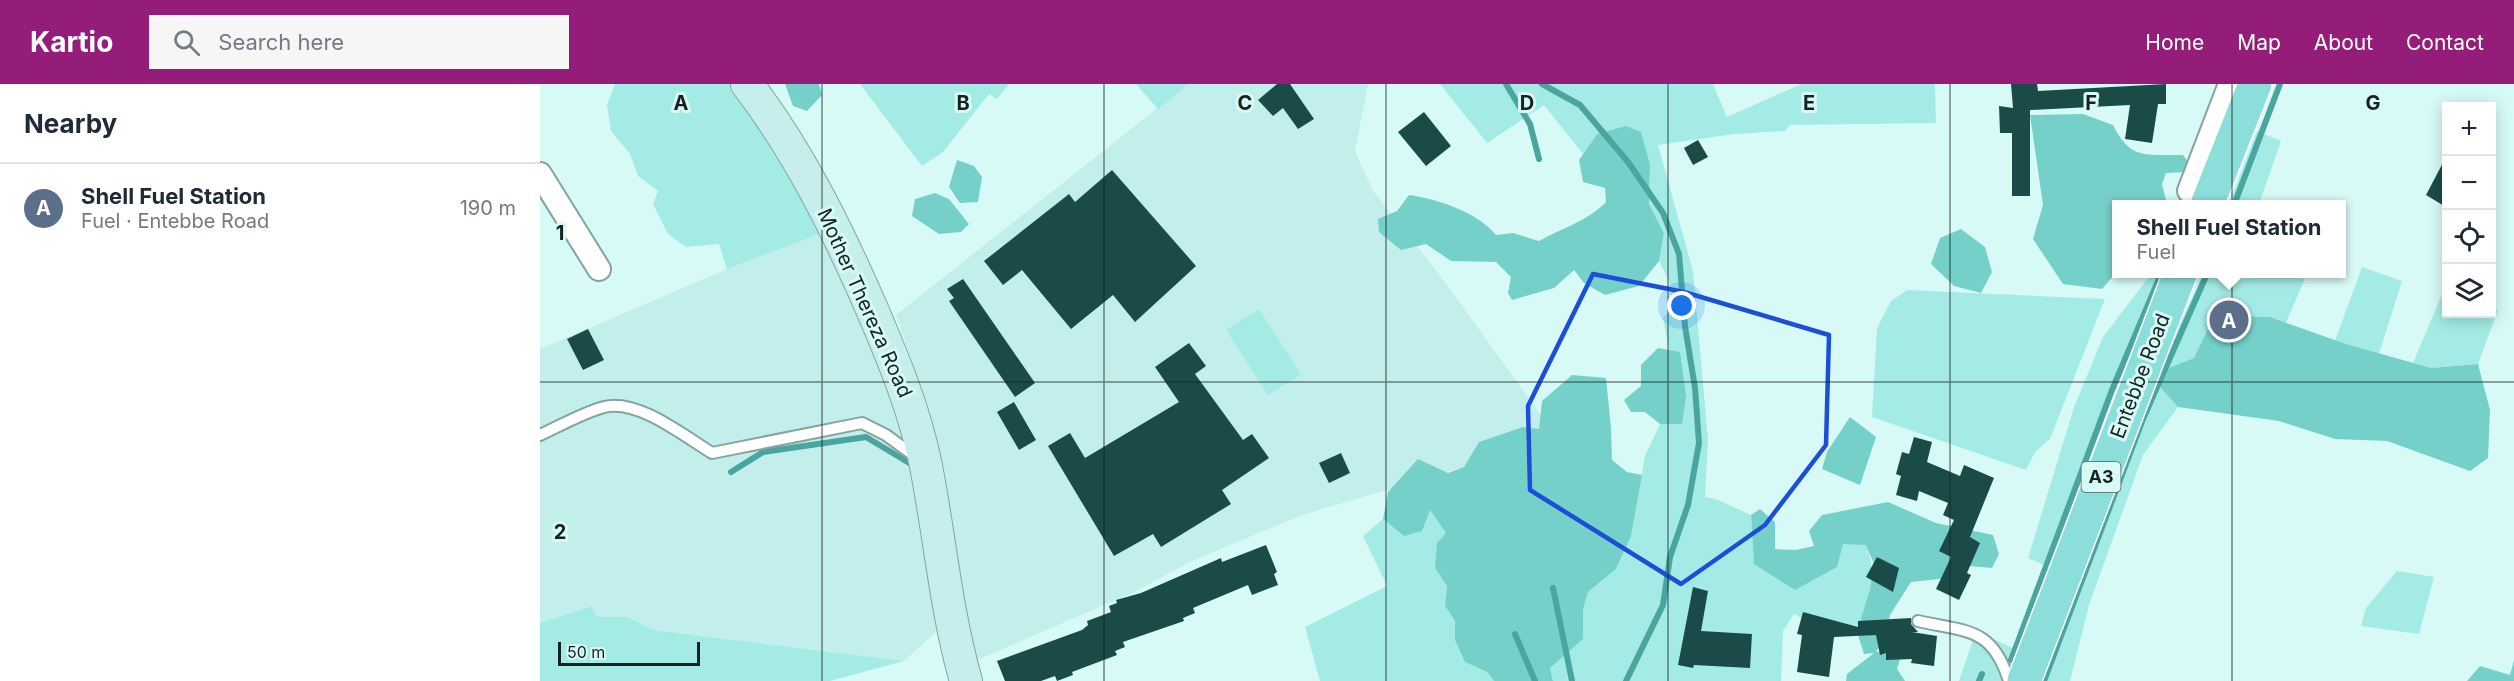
<!DOCTYPE html>
<html lang="en">
<head>
<meta charset="utf-8">
<style>
  :root { --surface:#fff; --page:#f6f6f7; --text:#1f2937; --muted:#747a83; --line:#e0e1e3; --accent:#941d79 }
  body { margin:0; font-family:Inter,sans-serif; background:var(--page); color:var(--text) }
  .controls { position:absolute; right:18px; top:18px; display:grid; overflow:hidden; border-radius:0px; box-shadow:0 3px 15px #0003 }
  .controls button { width:54px; height:54px; display:grid; place-items:center; padding:0; border:0; border-bottom:2px solid var(--line); background:var(--surface); color:var(--text); font:30px sans-serif }
  .scale { position:absolute; left:18px; bottom:15px; width:142px; box-sizing:border-box; padding-left:6px; border:3px solid #152221; border-top:0; font-size:16px; line-height:21px; white-space:nowrap; color:#152221; -webkit-text-stroke:4px #d8faf7; paint-order:stroke }
  .you { position:absolute; left:1142px; top:222px; width:21px; height:21px; margin:-15px; border:4px solid #fff; border-radius:50%; background:#1a73e8; box-shadow:0 0 0 9px #1a73e833 }
  .badge { display:grid; place-items:center; width:39px; height:39px; border-radius:50%; background:var(--accent); color:#fff; font-size:20px; font-weight:700 }
  .pin { position:absolute; translate:-50% -50%; border:3px solid #fff; box-shadow:0 2px 6px #0006 }
  .popup { position:absolute; left:1572px; top:116px; width:234px; height:78px; box-sizing:border-box; display:grid; place-content:center; border-radius:0px; background:var(--surface); filter:drop-shadow(0 2px 4px #0005); font-size:20px; white-space:nowrap; color:var(--muted) }
  .popup b { font-size:22px; color:var(--text) }
  .popup::after { content:''; position:absolute; left:50%; top:100%; margin-left:-12px; border:12px solid transparent; border-top-color:var(--surface) }
  .list { margin:0; padding:0; list-style:none }
  h2 { display:flex; justify-content:space-between; align-items:center; height:78px; margin:0; padding:0 24px; font-size:26px }
  h2 small { font-size:20px; font-weight:400; color:var(--muted) }
  .list li { display:grid; grid-template-columns:39px 1fr auto; gap:18px; align-items:center; box-sizing:border-box; height:90px; padding:0 24px; border-top:2px solid var(--line) }
  .list b { display:block; font-size:22px; white-space:nowrap }
  .list p { margin:0; font-size:20px; white-space:nowrap; color:var(--muted) }
  .list em { font-size:20px; font-style:normal; color:var(--muted) }
  .icon { flex:none; width:33px; height:33px; fill:none; stroke:currentColor; stroke-width:2; stroke-linecap:round; stroke-linejoin:round }
  .map { position:relative; flex:none; width:1974px; height:597px; overflow:hidden }
  header { display:flex; align-items:center; gap:36px; box-sizing:border-box; height:84px; padding:0 30px; background:var(--accent); color:#fff }
  header strong { font-size:28px }
  nav { display:flex; gap:33px; margin-inline-start:auto; font-size:21px }
  .search { width:420px; height:54px; background:var(--page); display:flex; align-items:center; gap:15px; box-sizing:border-box; padding:0 21px; border-radius:0px; color:var(--muted); font-size:22px }
  main { display:flex }
  aside { flex:1; background:var(--surface) }
  .map>svg:first-child { display:block }
  .built { fill:#c2efeb }
  .green { fill:#a5ebe5 }
  .forest { fill:#76d0ca }
  .lines { fill:none; stroke-linecap:round; stroke-linejoin:round }
  .stream { stroke:#4aa59f; stroke-width:6 }
  .building { fill:#1b4b48 }
  .lane-casing { stroke:#84a4a1; stroke-width:14 }
  .street-casing { stroke:#84a4a1; stroke-width:26 }
  .secondary-casing { stroke:#84a4a1; stroke-width:34 }
  .primary-casing { stroke:#fff; stroke-width:36 }
  .lane { stroke:#fff; stroke-width:10 }
  .street { stroke:#fff; stroke-width:22 }
  .secondary { stroke:#c5eeec; stroke-width:32 }
  .primary { stroke:#8bded9; stroke-width:33 }
  .marked { fill:none; stroke:#1d4ed8; stroke-width:4.5; stroke-linejoin:round }
  .grid { fill:none; stroke:#152221; stroke-width:1.5; stroke-opacity:0.55 }
  .labels { text-anchor:middle; stroke-width:6; stroke-linejoin:round; paint-order:stroke }
  .shield { fill:#d8faf7; stroke:#506361; stroke-width:1.5 }
  .shield-label { font-size:18px; font-weight:bold; fill:#152221 }
  .street-label { font-size:20px; fill:#152221; stroke:#d8faf7 }
  .grid-label { font-size:20px; text-anchor:middle; font-weight:bold; fill:#152221; stroke:#d8faf7; stroke-width:6; stroke-linejoin:round; paint-order:stroke }
</style>
</head>
<body>
<header>
<strong>Kartio</strong>
<div class="search"><svg class="icon" aria-label="search" viewBox="0 0 24 24"><circle cx="10" cy="10" r="6"/><path d="M15 15l6 6"/></svg>Search here</div>
<nav><a>Home</a><a>Map</a><a>About</a><a>Contact</a></nav>
</header>
<main>
<aside>
<h2>Nearby<small></small></h2>
<ul class="list">
<li><span class="badge" style="background:#5c6f8a">A</span><div><b>Shell Fuel Station</b><p>Fuel · Entebbe Road</p></div><em>190 m</em></li>
</ul>
</aside>
<div class="map">
<svg width="1974" height="597" viewBox="0 0 1974 597">
  <rect width="100%" height="100%" fill="#d8faf7"/>
  <g class="built">
    <path d="M648,0H828L815,67L833,107L899,190L1008,341L924,383L762,431L652,477L594,508L435,577L408,414L381,305L356,231Z"/>
    <path d="M293,145L365,331L397,547L364,577L113,546L88,533H57L52,522L0,539V265L187,185Z"/>
  </g>
  <g class="green">
    <path d="M75,0H192L293,145L187,185L179,160L146,163L128,150L113,120L118,107L98,92L90,70L71,47L67,21Z"/>
    <path d="M320,0H469L457,15L449,10L403,68L382,82Z"/>
    <path d="M596,0H648L618,25Z"/>
    <path d="M900,0H1173L1187,33L1261,0H1395L1396,39L1250,41L1245,47L1194,50L1118,61L1153,187L1168,356L1165,413L1176,415L1211,431L1214,480L1303,460H1326C1339,494 1327,515 1317,548L1274,540L1254,530L1243,547L1241,597H1013L1009,584L1043,555V526L1048,508L1076,485L1091,452L1105,372L1120,340H1141L1140,269L1129,266L1123,234L1132,224L1129,197L1119,177L1124,149L1109,120L1110,81L1057,50L1043,70L1004,21L947,59Z"/>
    <path d="M1717,47L1741,57L1719,120H1689Z"/>
    <path d="M1822,183L1862,197L1839,270L1795,257Z"/>
    <path d="M1611,190H1619L1506,482L1488,474L1534,323L1563,253Z"/>
    <path d="M1663,190H1752L1765,195L1746,239L1730,233L1674,232L1654,274L1623,286L1620,303L1638,323L1603,371L1549,521L1530,597H1499L1607,311Z"/>
    <path d="M1367,206L1565,215L1510,355L1495,368L1486,386L1332,333L1337,244L1351,217Z"/>
    <path d="M1903,208L1906,210V230H1952V224L1958,226L1938,280L1891,284L1873,279Z"/>
    <path d="M719,225L761,290L728,311L686,246Z"/>
    <path d="M890,425L906,449L895,484L907,502L905,522L915,537L916,556L925,578L947,588L954,597H780L765,543L847,502L823,452L843,435L864,452Z"/>
    <path d="M1857,487L1894,493L1879,550L1821,542L1826,524Z"/>
    <path d="M52,522L57,533H88L113,546L364,577L290,597H0V539Z"/>
    <path d="M1436,547L1477,566L1466,597H1419Z"/>
  </g>
  <g class="forest">
    <path d="M245,0H279L282,11L267,27L253,22Z"/>
    <path d="M1543,30L1573,41C1591,77 1606,70 1643,71L1651,82L1647,88L1626,89L1622,100L1627,120L1576,121V189L1562,205L1523,200L1493,155L1503,121L1490,31Z"/>
    <path d="M1086,42L1101,48L1110,81L1109,120L1124,149L1119,177L1099,202L1065,211L1044,199L1034,186L1014,204L972,216L968,209L971,193L956,178L911,177L886,160L861,166L839,148L838,135L857,127L869,111C898,115 937,128 956,151L973,149L999,157C1022,144 1048,137 1066,118L1065,104L1043,98L1039,76L1057,50Z"/>
    <path d="M417,76L434,82L442,93L438,118L420,119L409,103Z"/>
    <path d="M395,109L409,115L429,140L421,148L399,150L372,132L375,115Z"/>
    <path d="M1421,145L1445,163L1452,188L1441,209L1414,202L1391,180L1400,154Z"/>
    <path d="M1674,232L1730,233L1806,260L1891,284L1938,280L1950,326L1948,374L1930,387L1847,357L1795,355L1739,337L1638,323L1620,303L1623,286L1654,274Z"/>
    <path d="M1118,264L1140,268L1146,312L1142,340H1120L1105,328H1091L1084,316L1101,302V281Z"/>
    <path d="M1032,291L1066,294L1071,344L1072,376L1087,388L1102,391L1091,452L1076,485L1048,508L1043,526V555L1010,584L1013,597H954L947,588L925,578L915,556V537L905,522L907,502L895,484L897,459L906,449L890,426L882,447L864,452L843,435L848,408L878,375L908,389L924,383L939,358L983,343L999,345L1002,317Z"/>
    <path d="M1310,333L1336,353L1320,401L1282,385L1287,368Z"/>
    <path d="M1348,418L1396,439L1453,451L1459,470L1452,484L1429,482L1418,493L1371,498L1350,531L1346,551L1336,568L1353,566L1360,575L1357,585L1365,597H1306L1307,590L1334,569L1324,570L1317,548L1330,505L1334,480L1326,461L1303,460L1297,483L1255,506L1214,480L1211,431L1220,425L1235,438V465L1256,466L1274,462L1269,447L1282,431Z"/>
    <path d="M1974,576V597H1927L1940,582L1970,591Z"/>
  </g>
  <g class="lines">
    <g class="stream">
      <path d="M966,0L990,40L999,75"/>
      <path d="M1002,0L1040,21L1088,78L1123,129L1139,170L1145,242L1155,304L1159,359L1148,421L1130,473L1123,521L1086,597"/>
      <path d="M1694,121L1740,0"/>
      <path d="M191,388L223,368L326,353L376,383"/>
      <path d="M1013,504L1032,597"/>
      <path d="M975,550L995,597"/>
      <path d="M1471,576L1572,306L1621,190"/>
      <path d="M1439,597L1442,590"/>
      <path d="M1504,597L1603,335L1667,190"/>
    </g>
  </g>
  <g class="building">
    <path d="M737,0H750L774,35L758,45L743,24L733,32L718,16Z"/>
    <path d="M1471,0H1497L1498,7L1626,0V20H1618L1612,59L1585,55L1590,21L1490,26V112H1472V49H1460L1459,22L1473,24Z"/>
    <path d="M884,28L911,62L886,82L858,48Z"/>
    <path d="M1158,56L1168,73L1153,81L1144,64Z"/>
    <path d="M1906,73V123L1886,111Z"/>
    <path d="M572,86L656,182L595,238L573,211L531,245L482,186L463,201L444,177L529,110L535,118Z"/>
    <path d="M423,195L495,299L475,313L409,217L414,214L407,205Z"/>
    <path d="M48,245L64,276L43,286L27,255Z"/>
    <path d="M649,259L666,282L655,290L703,356L712,350L729,374L682,406L691,420L621,463L613,450L574,472L508,362L530,349L545,374L639,318L615,283Z"/>
    <path d="M474,318L496,356L479,366L457,328Z"/>
    <path d="M1374,353L1392,358L1387,378L1420,392L1424,381L1454,394L1430,453L1440,459L1427,489L1431,491L1419,516L1396,505L1411,473L1399,467L1414,436L1403,431L1408,419L1379,407L1377,417L1356,411L1361,392L1356,390L1362,368L1369,370Z"/>
    <path d="M801,369L810,389L789,399L779,379Z"/>
    <path d="M726,461L737,488L734,490L738,501L712,511L708,501L653,524L655,529L643,534L644,537L583,558L585,563L575,567L577,571L532,588L533,591L517,597L515,592L501,597H465L457,577L542,546L548,541L547,537L571,528L569,522L577,519L576,516L601,509L681,474L682,478Z"/>
    <path d="M1337,473L1359,484L1353,508L1326,493Z"/>
    <path d="M1153,503L1168,507L1161,547L1212,550L1210,584L1154,581L1153,584L1138,581Z"/>
    <path d="M1263,528L1318,543V537L1371,534V540L1378,548H1372L1397,552L1394,582L1371,579L1372,575L1346,576V569L1340,571L1336,551L1294,553L1289,593L1257,588L1262,551L1257,550Z"/>
  </g>
  <g class="lines">
    <g class="lane-casing">
      <g id="lane">
        <path d="M0,351C20,342 42,329 64,323C97,314 144,352 172,369L322,339L346,351L376,373"/>
        <path d="M1378,537C1427,548 1452,543 1469,597"/>
      </g>
    </g>
    <g class="street-casing">
      <g id="street">
        <path d="M0,90L59,185"/>
        <path d="M1649,107L1690,0"/>
      </g>
    </g>
    <g class="secondary-casing">
      <path id="secondary" d="M207,0C259,68 297,145 331,223C353,274 375,327 386,382C400,454 406,527 426,597"/>
    </g>
    <g class="primary-casing">
      <g id="primary">
        <path d="M1667,121L1715,0"/>
        <path d="M1484,597L1640,190"/>
      </g>
    </g>
    <use href="#lane" class="lane"/>
    <use href="#street" class="street"/>
    <use href="#secondary" class="secondary"/>
    <use href="#primary" class="primary"/>
  </g>
  <path class="marked" d="M1053,190L1144,208L1289,251L1286,361L1225,441L1141,500L990,406L988,322Z"/>
  <path class="grid" d="M282,0V597M564,0V597M846,0V597M1128,0V597M1410,0V597M1692,0V597M0,298H1974"/>
  <g class="labels">
    <rect class="shield" x="1541.5" y="378" width="39" height="30" rx="4.5"/>
    <g class="shield-label">
      <text x="1561" y="399">A3</text>
    </g>
    <g class="street-label">
      <text transform="translate(325 219) rotate(66)" y="7">Mother Thereza Road</text>
      <text transform="translate(1600 292) rotate(-69)" y="7">Entebbe Road</text>
    </g>
  </g>
  <g class="grid-label">
    <text x="141" y="26">A</text>
    <text x="423" y="26">B</text>
    <text x="705" y="26">C</text>
    <text x="987" y="26">D</text>
    <text x="1269" y="26">E</text>
    <text x="1551" y="26">F</text>
    <text x="1833" y="26">G</text>
    <text x="20" y="156">1</text>
    <text x="20" y="455">2</text>
  </g>
</svg>
<div class="controls">
<button>+</button>
<button>−</button>
<button><svg class="icon" aria-label="locate" viewBox="0 0 24 24"><circle cx="12" cy="12" r="6"/><path d="M12 2v4M12 18v4M2 12h4M18 12h4"/></svg></button>
<button><svg class="icon" aria-label="layers" viewBox="0 0 24 24"><path d="M12 4l9 5-9 5-9-5zM3 14l9 5 9-5"/></svg></button>
</div>
<div class="scale">50 m</div>
<div class="you"></div>
<div class="pin badge" style="left:1689px;top:236px;background:#5c6f8a">A</div>
<div class="popup"><b>Shell Fuel Station</b>Fuel</div>
</div>
</main>
</body>
</html>
